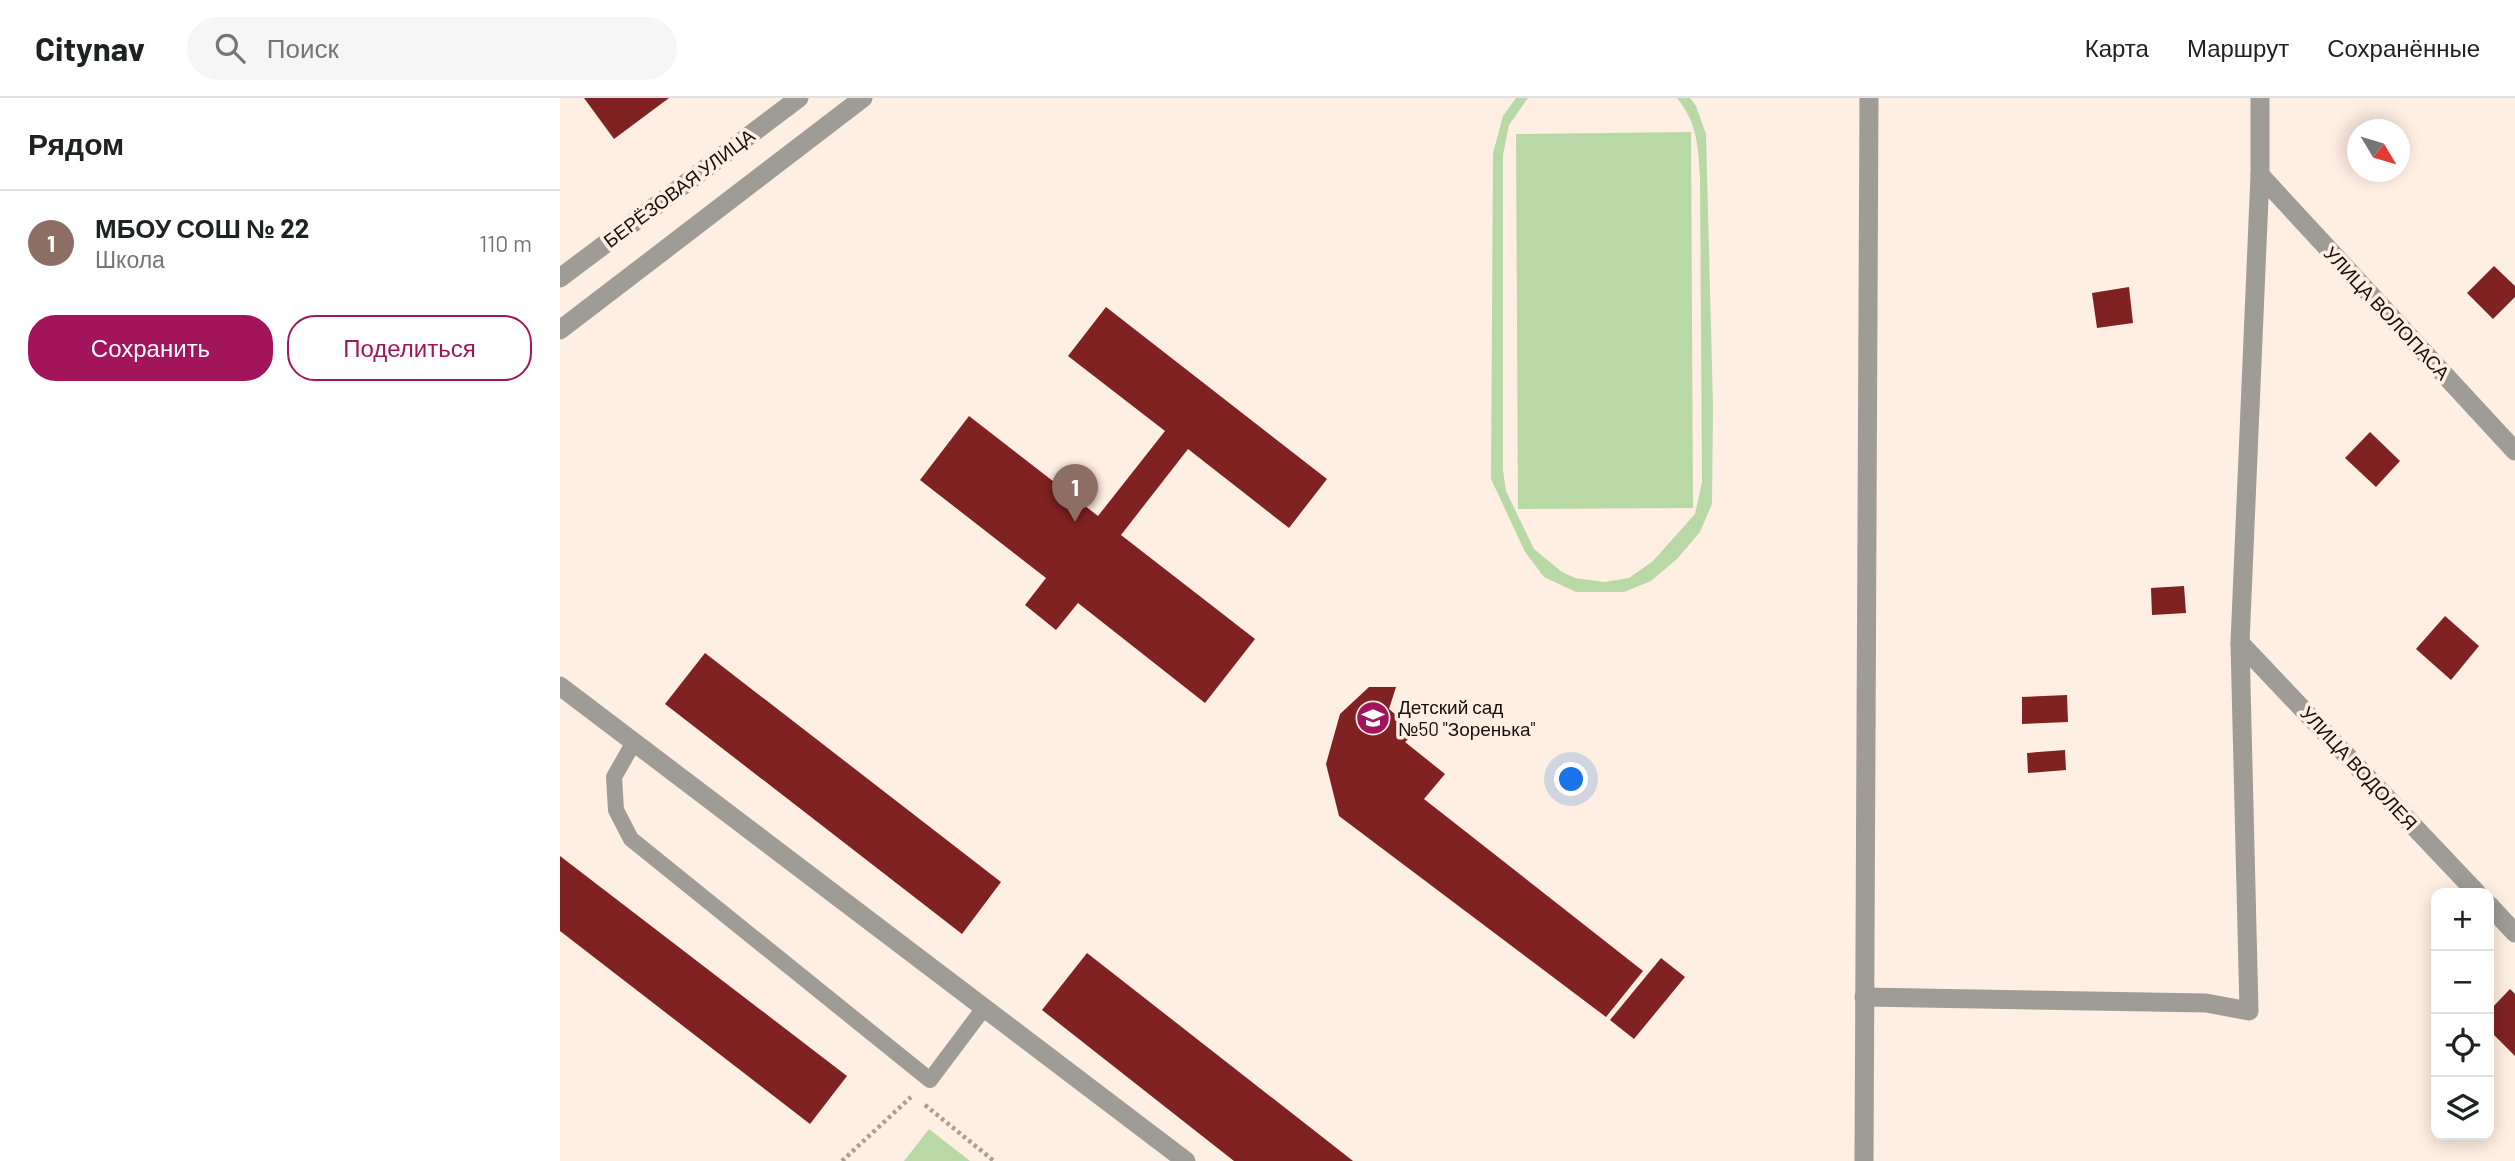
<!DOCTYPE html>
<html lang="ru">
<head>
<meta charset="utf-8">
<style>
  :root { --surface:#fff; --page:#f6f6f6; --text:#202124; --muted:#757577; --line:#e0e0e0; --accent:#a2145b }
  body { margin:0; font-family:Barlow,sans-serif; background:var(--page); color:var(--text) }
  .controls { position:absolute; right:21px; bottom:21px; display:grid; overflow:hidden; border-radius:14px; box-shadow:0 4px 18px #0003 }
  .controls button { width:63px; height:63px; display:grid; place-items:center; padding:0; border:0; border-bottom:2px solid var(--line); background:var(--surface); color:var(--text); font:35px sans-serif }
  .compass { position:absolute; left:1787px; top:21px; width:63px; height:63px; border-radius:50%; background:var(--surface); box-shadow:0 4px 18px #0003; rotate:128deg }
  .you { position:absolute; left:1012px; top:682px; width:24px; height:24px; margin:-18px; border:5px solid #fff; border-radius:50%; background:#1a73e8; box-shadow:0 0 0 10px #1a73e833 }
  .badge { display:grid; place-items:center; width:46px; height:46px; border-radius:50%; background:var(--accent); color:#fff; font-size:23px; font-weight:700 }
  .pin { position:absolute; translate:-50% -58px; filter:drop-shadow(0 2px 4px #0008) }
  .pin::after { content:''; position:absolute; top:37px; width:24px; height:21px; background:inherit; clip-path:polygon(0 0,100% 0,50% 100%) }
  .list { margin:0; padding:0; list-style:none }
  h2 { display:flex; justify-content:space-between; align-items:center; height:91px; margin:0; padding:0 28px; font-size:30px }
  h2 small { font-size:23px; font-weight:400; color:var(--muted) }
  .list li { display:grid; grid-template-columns:46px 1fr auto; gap:21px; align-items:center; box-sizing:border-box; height:105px; padding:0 28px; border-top:2px solid var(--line) }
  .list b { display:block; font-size:26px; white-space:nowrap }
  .list p { margin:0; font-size:23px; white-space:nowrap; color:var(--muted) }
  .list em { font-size:23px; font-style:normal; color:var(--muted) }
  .actions { display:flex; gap:14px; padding:21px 28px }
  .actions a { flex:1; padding:16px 0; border:2px solid var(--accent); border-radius:28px; text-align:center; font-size:24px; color:var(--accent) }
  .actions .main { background:var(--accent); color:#fff }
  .icon { flex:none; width:38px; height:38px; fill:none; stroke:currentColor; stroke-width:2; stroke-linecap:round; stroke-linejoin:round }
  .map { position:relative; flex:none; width:1955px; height:1063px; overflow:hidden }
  header { display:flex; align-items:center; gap:42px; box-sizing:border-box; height:98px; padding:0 35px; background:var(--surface); border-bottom:2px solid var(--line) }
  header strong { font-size:33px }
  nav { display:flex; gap:38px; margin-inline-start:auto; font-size:24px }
  .search { width:490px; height:63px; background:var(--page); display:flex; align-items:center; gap:18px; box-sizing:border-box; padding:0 24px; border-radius:38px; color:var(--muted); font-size:26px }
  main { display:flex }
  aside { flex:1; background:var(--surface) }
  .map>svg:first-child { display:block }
  .green { fill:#b8d9a5 }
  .building { fill:#802221 }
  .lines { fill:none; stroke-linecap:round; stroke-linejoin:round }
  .path { stroke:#ab9e94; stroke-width:4.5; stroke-dasharray:3.5 3.5; stroke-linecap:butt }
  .service { stroke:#9f9c95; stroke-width:16 }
  .minor { stroke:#9f9c95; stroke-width:19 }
  .labels { text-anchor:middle; stroke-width:7; stroke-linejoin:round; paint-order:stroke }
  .street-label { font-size:19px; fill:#16100c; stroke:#ffeee2 }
  .poi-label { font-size:19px; fill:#16100c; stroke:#ffeee2; text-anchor:start }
</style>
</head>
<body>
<header>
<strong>Citynav</strong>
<div class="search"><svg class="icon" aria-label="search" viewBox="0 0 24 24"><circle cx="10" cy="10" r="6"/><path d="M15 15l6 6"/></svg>Поиск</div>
<nav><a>Карта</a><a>Маршрут</a><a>Сохранённые</a></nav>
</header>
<main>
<aside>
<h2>Рядом<small></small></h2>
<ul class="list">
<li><span class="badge" style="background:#8d6e63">1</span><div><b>МБОУ СОШ № 22</b><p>Школа</p></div><em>110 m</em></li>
</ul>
<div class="actions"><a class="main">Сохранить</a><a>Поделиться</a></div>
</aside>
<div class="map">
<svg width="1955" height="1063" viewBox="0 0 1955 1063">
  <rect width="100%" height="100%" fill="#ffeee2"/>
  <g class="green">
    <path d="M956,0H968L949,27L943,57V372L946,393L974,451L1002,474L1015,480L1044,484L1069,480L1093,463L1135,416L1142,384L1140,80C1138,49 1138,26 1117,0H1130L1136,8L1146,36L1153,307L1152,406L1140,434L1117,461L1091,483L1064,494H1016L984,479L965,454L931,381L933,55L943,18Z"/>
    <path d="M1131,34L1133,410L958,411L956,36Z"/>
    <path d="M369,1031L410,1063H344Z"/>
  </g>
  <g class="building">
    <path d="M24,0H109L54,41Z"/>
    <path d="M1934,168L1955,188V199L1933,221L1907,195Z"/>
    <path d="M1569,189L1573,225L1537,230L1532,195Z"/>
    <path d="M546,209L767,381L729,430L628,351L561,437L695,541L645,605L518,505L496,532L465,507L486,480L360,382L409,318L538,418L605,333L508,258Z"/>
    <path d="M1810,334L1840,363L1816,389L1785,360Z"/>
    <path d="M1624,488L1626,515L1592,517L1591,490Z"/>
    <path d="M1885,518L1919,548L1891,582L1856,551Z"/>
    <path d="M145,555L441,784L402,836L105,606Z"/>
    <path d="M809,589H836L829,611L856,634L845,644L885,676L864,701L1083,873L1046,919L779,718L766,666L780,616Z"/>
    <path d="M1507,597L1508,624L1462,626V599Z"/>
    <path d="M1505,652L1506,672L1468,675L1467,655Z"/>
    <path d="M0,758L287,978L250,1026L0,833Z"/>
    <path d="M527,855L793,1063H674L482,912Z"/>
    <path d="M1101,860L1125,879L1074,941L1050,922Z"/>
    <path d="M1950,891L1955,896V958L1929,932V913Z"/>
  </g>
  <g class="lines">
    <g class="path">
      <path d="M365,1007L434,1063"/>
      <path d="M282,1063L351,999"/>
    </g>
    <path class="service" d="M74,644L54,679L56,712L71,741L370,982L424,910"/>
    <g class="minor">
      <path d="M1700,77L1955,353"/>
      <path d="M0,180L239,0"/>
      <path d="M0,232L303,0"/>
      <path d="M1680,545L1917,795"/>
      <path d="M0,588L626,1063"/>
      <path d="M1929,807L1955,835"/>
      <path d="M1304,899L1646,905L1689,913L1680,545L1700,77V0"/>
      <path d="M1304,1063L1309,0"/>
    </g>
  </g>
  <defs>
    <g id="school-disc" transform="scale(1.75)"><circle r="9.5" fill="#a2145b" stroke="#ffeee2"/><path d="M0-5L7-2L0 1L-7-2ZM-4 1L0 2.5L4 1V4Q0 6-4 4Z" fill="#fff"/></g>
  </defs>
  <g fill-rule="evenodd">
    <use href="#school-disc" x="813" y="620"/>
  </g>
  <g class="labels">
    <g class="street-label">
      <text transform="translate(119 90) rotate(-37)" y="7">БЕРЁЗОВАЯ УЛИЦА</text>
      <text transform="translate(1827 215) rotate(47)" y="7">УЛИЦА ВОЛОПАСА</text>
      <text transform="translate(1799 670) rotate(47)" y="7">УЛИЦА ВОДОЛЕЯ</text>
    </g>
    <g class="poi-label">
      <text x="838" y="616">Детский сад<tspan x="838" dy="22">№50 "Зоренька"</tspan></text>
    </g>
  </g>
</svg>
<div class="controls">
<button>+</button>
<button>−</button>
<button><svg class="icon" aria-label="locate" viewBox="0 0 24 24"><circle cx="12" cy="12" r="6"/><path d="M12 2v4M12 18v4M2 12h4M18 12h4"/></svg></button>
<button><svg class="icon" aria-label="layers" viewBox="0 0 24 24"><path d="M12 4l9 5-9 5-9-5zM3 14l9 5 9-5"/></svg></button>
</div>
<svg class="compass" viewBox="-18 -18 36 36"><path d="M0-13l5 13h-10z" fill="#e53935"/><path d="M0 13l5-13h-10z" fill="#757577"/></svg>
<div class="you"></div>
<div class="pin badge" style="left:515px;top:424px;background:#8d6e63">1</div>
</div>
</main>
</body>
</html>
